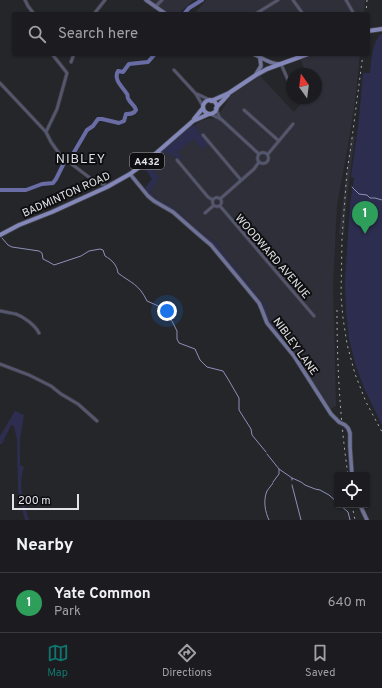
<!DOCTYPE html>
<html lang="en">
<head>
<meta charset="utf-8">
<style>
  :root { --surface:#1c1c20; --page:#29292d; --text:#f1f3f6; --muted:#a0a1a5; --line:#3a3a3e; --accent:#0f766e }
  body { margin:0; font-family:Overpass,sans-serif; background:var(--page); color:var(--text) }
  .controls { position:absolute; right:12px; bottom:12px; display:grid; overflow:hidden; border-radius:4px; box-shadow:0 1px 3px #0004 }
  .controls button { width:36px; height:36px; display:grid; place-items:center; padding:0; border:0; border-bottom:1px solid var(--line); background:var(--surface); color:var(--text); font:20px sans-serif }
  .compass { position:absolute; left:286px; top:68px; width:36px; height:36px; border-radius:50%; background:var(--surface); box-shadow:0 1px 3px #0004; rotate:346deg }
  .scale { position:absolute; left:12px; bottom:10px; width:67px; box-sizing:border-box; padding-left:4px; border:2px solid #e2e3e6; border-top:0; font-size:11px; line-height:14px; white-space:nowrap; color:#e2e3e6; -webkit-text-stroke:3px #0f0f11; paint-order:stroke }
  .you { position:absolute; left:167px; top:311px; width:14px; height:14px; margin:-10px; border:3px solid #fff; border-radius:50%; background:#1a73e8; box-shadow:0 0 0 6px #1a73e833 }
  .badge { display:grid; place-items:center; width:26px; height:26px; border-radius:50%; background:var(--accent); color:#fff; font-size:13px; font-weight:700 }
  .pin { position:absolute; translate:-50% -33px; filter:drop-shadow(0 1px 2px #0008) }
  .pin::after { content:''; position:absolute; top:21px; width:14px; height:12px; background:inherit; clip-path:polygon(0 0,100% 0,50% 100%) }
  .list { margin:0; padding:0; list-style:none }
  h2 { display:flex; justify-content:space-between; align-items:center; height:52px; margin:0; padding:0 16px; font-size:17px }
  h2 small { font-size:13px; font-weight:400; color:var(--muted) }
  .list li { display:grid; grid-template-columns:26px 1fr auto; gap:12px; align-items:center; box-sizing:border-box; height:60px; padding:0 16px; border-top:1px solid var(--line) }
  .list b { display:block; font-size:15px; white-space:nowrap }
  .list p { margin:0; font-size:13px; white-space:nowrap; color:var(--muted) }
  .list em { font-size:13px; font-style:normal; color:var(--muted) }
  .icon { flex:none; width:22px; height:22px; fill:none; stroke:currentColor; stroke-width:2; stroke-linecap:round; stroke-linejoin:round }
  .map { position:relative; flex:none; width:382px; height:520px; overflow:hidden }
  .search { position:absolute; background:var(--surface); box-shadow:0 1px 3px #0004; left:12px; right:12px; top:12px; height:44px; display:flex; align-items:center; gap:10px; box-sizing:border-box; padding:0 14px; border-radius:4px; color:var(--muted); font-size:15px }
  .sheet { height:112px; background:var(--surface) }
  nav { display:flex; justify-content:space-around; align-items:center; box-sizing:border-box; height:56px; border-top:1px solid var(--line); background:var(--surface); font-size:11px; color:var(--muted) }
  nav a { display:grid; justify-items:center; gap:2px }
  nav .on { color:var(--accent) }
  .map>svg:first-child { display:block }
  .built { fill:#2e2f39 }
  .green { fill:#2d2e4f }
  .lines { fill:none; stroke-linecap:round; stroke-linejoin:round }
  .stream { stroke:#8d90b8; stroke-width:1 }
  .river { stroke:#696ca5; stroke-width:4 }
  .street-casing { stroke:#434448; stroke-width:4 }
  .secondary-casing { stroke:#434448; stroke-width:5 }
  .primary-casing { stroke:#434448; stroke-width:5.5 }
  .street { stroke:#555770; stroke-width:2.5 }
  .secondary { stroke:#6f7299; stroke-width:3.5 }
  .primary { stroke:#8387b9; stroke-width:4 }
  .rail { stroke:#abacaf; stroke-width:1; stroke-dasharray:2 4; stroke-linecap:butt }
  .secondary-bridge-casing { stroke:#434448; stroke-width:5; stroke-linecap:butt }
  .secondary-bridge { stroke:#6f7299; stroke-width:3.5 }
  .labels { text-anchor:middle; stroke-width:4; stroke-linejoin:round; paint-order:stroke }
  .shield { fill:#0f0f11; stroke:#a3a3a6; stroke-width:1 }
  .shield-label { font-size:10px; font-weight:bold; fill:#e2e3e6 }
  .street-label { font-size:11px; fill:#e2e3e6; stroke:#0f0f11 }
  .quarter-label { font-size:13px; letter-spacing:1px; fill:#dedfe5; stroke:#0f0f11 }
</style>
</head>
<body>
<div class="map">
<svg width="382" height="520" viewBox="0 0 382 520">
  <rect width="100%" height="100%" fill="#25262a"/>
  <g class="built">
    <path d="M150,0H194L178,14H170Z"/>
    <path d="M206,0H365L364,14H194Z"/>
    <path d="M314,54H360L355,102L348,146L337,205L333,286L336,403V406L330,409L290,346L291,344L271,321L268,315L266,306L215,242L197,229L170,205L162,202L150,192L158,177L150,167L196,126L195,125L201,121L210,118L213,119L221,111L232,94L260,76L294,112L304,100V98H316V74H304V68L301,60Z"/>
    <path d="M351,136H355L347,196L344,234H342V225L341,234H339Z"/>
  </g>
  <g class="green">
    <path d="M381,34H382V425L364,388L355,363L349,339L346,311L345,283L346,264L350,205L354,178L351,177L359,119L363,73H370C372,60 371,44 381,34Z"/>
    <path d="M195,125L197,130L209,143L202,149L193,139L177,152L183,159L181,160C176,158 172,155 167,152L150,167L159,177L150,192L162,202L170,205L175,209L197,229L215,242L266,306L268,315L271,321L291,345L288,346L268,321L264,309L217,249L211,243L147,194L144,189L152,179L144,167L182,132L191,126Z"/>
    <path d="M15,411L24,415L20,440V465L24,467C18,485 23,502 29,520H25L18,491L17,440L14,426L11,425L2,444H0V436Z"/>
  </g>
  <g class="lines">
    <g class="stream">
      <path d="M352,187L359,194L367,195L370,198H375L382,200"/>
      <path d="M2,238L8,245L12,247L39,251L42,253L43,259L49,262L54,265L81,256L89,251L100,249L103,250L105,256C112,260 117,265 118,273C131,283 139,284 147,301L163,308L168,318L172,321L177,331V339L179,343L195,349L200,360L207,367L223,371L228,379L239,398V410L251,429L252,435L266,452"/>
      <path d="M267,454L279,469V474L273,482"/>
      <path d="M279,469L292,478V480"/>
      <path d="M292,478L301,482L305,485L315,489L320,490L329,495L337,502"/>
      <path d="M292,485L301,520"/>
      <path d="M340,505L348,512L350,520"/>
      <path d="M269,520C265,512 263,500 267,491C269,488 271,486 273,483"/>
    </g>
    <g class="river">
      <path d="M184,14L189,8L202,0"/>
      <path d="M0,190H26L42,184L53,183L56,179L67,157L73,154L87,130L93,126L98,119H102L119,123L124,121L126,114C130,114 134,114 136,110C135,105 131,104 129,100C126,96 129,98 127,94C123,87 113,80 118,71L123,72L129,64L148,62L155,54"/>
    </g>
    <g class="street-casing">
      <g id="street">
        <path d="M25,0L28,6L34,14"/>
        <path d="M293,0L303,14"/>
        <path d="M346,0L354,14"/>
        <path d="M155,7L162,0"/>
        <path d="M257,13L278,0"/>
        <path d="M94,14L105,0"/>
        <path d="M71,62L74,54"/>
        <path d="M281,64L292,89"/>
        <path d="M174,70L196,94L203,106"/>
        <path d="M0,83L46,132L51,142L61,156L94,181L105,185L107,187"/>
        <path d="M197,94L210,100"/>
        <path d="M216,109L220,119"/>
        <path d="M244,110L279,141"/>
        <path d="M210,114L221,119L259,154"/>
        <path d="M46,132L57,109L67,73L52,54"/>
        <path d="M203,135L241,180"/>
        <circle cx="263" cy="158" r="5.5"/>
        <path d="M268,154L293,124"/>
        <path d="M177,160L208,197L213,200"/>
        <circle cx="217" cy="202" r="4.5"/>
        <path d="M220,199L254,169L259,162"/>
        <path d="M220,206L314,316"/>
        <path d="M205,213L213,206"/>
        <path d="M0,311C5,312 11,313 16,314C24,317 35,325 39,333"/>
        <path d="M0,364L29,375L51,386L61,394L78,404L97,421"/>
      </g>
    </g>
    <g class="secondary-casing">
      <g id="secondary">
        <path d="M146,0L166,14"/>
        <path d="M253,54C262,57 269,64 279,64"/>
        <path d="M256,74L261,66L260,58"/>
        <path d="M130,174L148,196L154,201L173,212L198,234L211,245L259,303L262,310L267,323L294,356L331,414L339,422"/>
        <path d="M345,425L348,428L350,433V447L352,475"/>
        <path d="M360,505L367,520"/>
      </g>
    </g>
    <g class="primary-casing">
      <g id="primary">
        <path d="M368,31L382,29"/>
        <circle cx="210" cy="107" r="7"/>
        <path d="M211,101L229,93L256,75L267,69L308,54"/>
        <path d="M216,108L228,95"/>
        <path d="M194,119L203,108"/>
        <path d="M0,235L19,225L52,212L107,187L130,174L146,162L193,121L209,114"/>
      </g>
    </g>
    <use href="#street" class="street"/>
    <use href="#secondary" class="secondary"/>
    <use href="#primary" class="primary"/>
    <g class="rail">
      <path d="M366,14L367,0"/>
      <path d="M363,54L351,146L347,171L342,238L341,296L343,318L347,344L355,374L366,402L382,432"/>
      <path d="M337,310C337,365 340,420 348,475"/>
      <path d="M352,505L355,520"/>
    </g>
    <g class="secondary-bridge-casing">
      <path id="secondary-bridge" d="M339,422L345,425"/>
    </g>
    <use href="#secondary-bridge" class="secondary-bridge"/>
  </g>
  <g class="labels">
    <rect class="shield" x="130" y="153" width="34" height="16" rx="3"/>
    <g class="shield-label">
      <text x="147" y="165">A432</text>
    </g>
    <g class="street-label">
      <text transform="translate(66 194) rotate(-24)" y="4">BADMINTON ROAD</text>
      <text transform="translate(273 256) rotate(49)" y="4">WOODWARD AVENUE</text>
      <text transform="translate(296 346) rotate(54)" y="4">NIBLEY LANE</text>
    </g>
    <g class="quarter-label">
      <text x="81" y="163">NIBLEY</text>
    </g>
  </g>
</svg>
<div class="controls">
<button><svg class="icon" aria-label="locate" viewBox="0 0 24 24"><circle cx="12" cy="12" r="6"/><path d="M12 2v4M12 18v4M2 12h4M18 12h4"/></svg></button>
</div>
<svg class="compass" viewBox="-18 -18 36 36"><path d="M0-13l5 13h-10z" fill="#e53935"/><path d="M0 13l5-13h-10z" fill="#a0a1a5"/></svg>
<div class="scale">200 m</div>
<div class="you"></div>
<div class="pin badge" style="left:365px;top:234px;background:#2e9e5b">1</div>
<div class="search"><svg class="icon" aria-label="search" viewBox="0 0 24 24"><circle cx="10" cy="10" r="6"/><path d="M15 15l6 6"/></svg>Search here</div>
</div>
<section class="sheet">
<h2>Nearby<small></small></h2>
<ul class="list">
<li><span class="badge" style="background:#2e9e5b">1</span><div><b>Yate Common</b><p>Park</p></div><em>640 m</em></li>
</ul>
</section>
<nav>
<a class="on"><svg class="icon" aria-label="map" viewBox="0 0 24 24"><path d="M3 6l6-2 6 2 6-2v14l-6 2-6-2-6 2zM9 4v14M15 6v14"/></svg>Map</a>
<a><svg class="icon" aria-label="directions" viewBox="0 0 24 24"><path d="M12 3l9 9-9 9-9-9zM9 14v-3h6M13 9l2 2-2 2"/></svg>Directions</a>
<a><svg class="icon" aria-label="saved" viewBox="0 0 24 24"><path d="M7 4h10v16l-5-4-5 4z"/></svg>Saved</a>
</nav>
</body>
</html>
